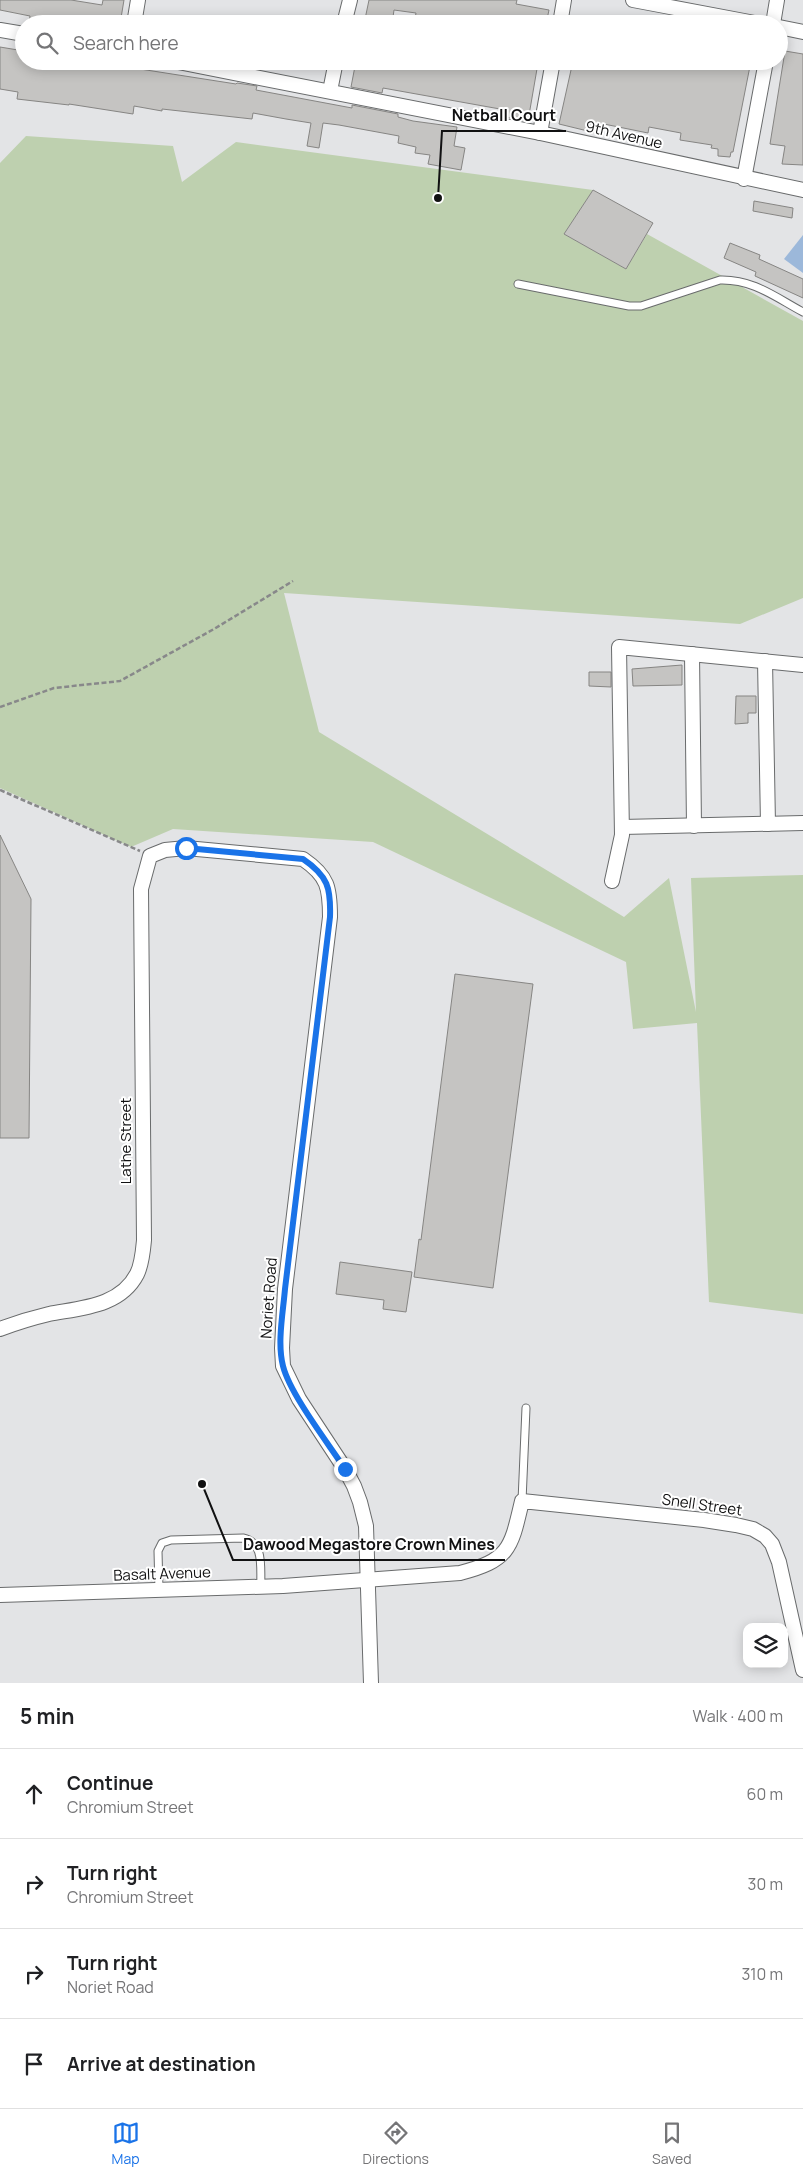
<!DOCTYPE html>
<html lang="en">
<head>
<meta charset="utf-8">
<style>
  :root { --surface:#fff; --page:#f2f2f2; --text:#202124; --muted:#757577; --line:#e0e0e0; --accent:#1a73e8 }
  body { margin:0; font-family:Manrope,sans-serif; background:var(--page); color:var(--text) }
  .controls { position:absolute; right:15px; bottom:15px; display:grid; overflow:hidden; border-radius:10px; box-shadow:0 2px 12px #0003 }
  .controls button { width:45px; height:45px; display:grid; place-items:center; padding:0; border:0; border-bottom:1px solid var(--line); background:var(--surface); color:var(--text); font:25px sans-serif }
  .stop { position:absolute; width:15px; height:15px; margin:-11px; border:4px solid #1a73e8; border-radius:50%; background:#fff }
  .stop.end { background:#1a73e8; border-color:#fff; box-shadow:0 1px 5px #0008 }
  .list { margin:0; padding:0; list-style:none }
  h2 { display:flex; justify-content:space-between; align-items:center; height:65px; margin:0; padding:0 20px; font-size:21px }
  h2 small { font-size:16px; font-weight:400; color:var(--muted) }
  .list li { display:grid; grid-template-columns:32px 1fr auto; gap:15px; align-items:center; box-sizing:border-box; height:90px; padding:0 20px; border-top:1px solid var(--line) }
  .list b { display:block; font-size:19px; white-space:nowrap }
  .list p { margin:0; font-size:16px; white-space:nowrap; color:var(--muted) }
  .list em { font-size:16px; font-style:normal; color:var(--muted) }
  .icon { flex:none; width:28px; height:28px; fill:none; stroke:currentColor; stroke-width:2; stroke-linecap:round; stroke-linejoin:round }
  .map { position:relative; flex:none; width:803px; height:1683px; overflow:hidden }
  .search { position:absolute; background:var(--surface); box-shadow:0 2px 12px #0003; left:15px; right:15px; top:15px; height:55px; display:flex; align-items:center; gap:12px; box-sizing:border-box; padding:0 18px; border-radius:28px; color:var(--muted); font-size:19px }
  .sheet { height:425px; background:var(--surface) }
  nav { display:flex; justify-content:space-around; align-items:center; box-sizing:border-box; height:70px; border-top:1px solid var(--line); background:var(--surface); font-size:14px; color:var(--muted) }
  nav a { display:grid; justify-items:center; gap:2px }
  nav .on { color:var(--accent) }
  .map>svg:first-child { display:block }
  .green { fill:#bed0af }
  .water { fill:#9cb8da }
  .building { fill:#c5c4c2; stroke:#868583 }
  .lines { fill:none; stroke-linecap:round; stroke-linejoin:round }
  .lane-casing { stroke:#696b6c; stroke-width:9 }
  .street-casing { stroke:#696b6c; stroke-width:16 }
  .path { stroke:#88888a; stroke-width:2.5; stroke-dasharray:5 2.5; stroke-linecap:butt }
  .lane { stroke:#fff; stroke-width:7 }
  .street { stroke:#fff; stroke-width:14 }
  .route { stroke:#1a73e8; stroke-width:6 }
  .labels { text-anchor:middle; stroke-width:4; stroke-linejoin:round; paint-order:stroke }
  .street-label { font-size:15px; fill:#111112; stroke:#fff }
  .leader { fill:none; stroke:#111112; stroke-width:2 }
  .callout-dot { fill:#111112; stroke:#fff; stroke-width:2 }
  .callout-label { font-size:16px; text-anchor:middle; font-weight:bold; fill:#111112; stroke:#fff; stroke-width:4; stroke-linejoin:round; paint-order:stroke }
</style>
</head>
<body>
<div class="map">
<svg width="803" height="1683" viewBox="0 0 803 1683">
  <rect width="100%" height="100%" fill="#e3e4e6"/>
  <path class="green" d="M26,136L173,146L182,182L236,142L593,190L564,234L626,269L647,234L803,321V598L740,624L284,593L319,732L624,917L669,878L696,1012L691,878L803,875V1314L709,1302L697,1023L633,1029L626,962L373,842L173,829L131,847L0,788V163Z"/>
  <path class="water" d="M803,235V273L784,259Z"/>
  <g class="building">
    <path d="M0,0H71L102,5L103,0H124L120,24H29L30,16L0,10Z"/>
    <path d="M369,0H517L516,4L549,10L546,24H414L416,13L394,10L392,24H364Z"/>
    <path d="M0,47L24,51V61L83,63L84,61H96L113,64V62L140,66V69L236,84L237,83L257,86L256,90L352,108V105L398,114V117L413,121L457,127L454,146L465,148L461,170L428,164L430,155L415,153L416,147L398,143L399,136L339,125L323,123L319,148L307,146L311,123L286,119L253,113L252,119L162,109V111L134,106L133,114L69,104V105L17,99L18,92L0,89Z"/>
    <path d="M785,51L803,54V165L782,164L785,146L770,144Z"/>
    <path d="M356,61H470L508,69L509,61L538,63L528,121L499,116L500,109L383,88L382,93L351,87Z"/>
    <path d="M573,61H751L733,152H731L730,157L718,156V149L711,148L712,145L680,140L681,133L649,127L648,133L599,123L596,133L559,124Z"/>
    <path d="M593,190L653,223L626,269L564,234Z"/>
    <path d="M754,201L793,208L792,218L753,211Z"/>
    <path d="M730,243L760,255L759,259L803,279V298L755,276L756,272L724,258Z"/>
    <path d="M682,665V685L633,686L632,669Z"/>
    <path d="M589,672H611V687L589,686Z"/>
    <path d="M736,696H756V713H748V723L735,724Z"/>
    <path d="M0,835L31,899L29,1138H0Z"/>
    <path d="M455,974L533,984L493,1288L414,1277L419,1239L421,1240Z"/>
    <path d="M340,1262L412,1272L406,1312L383,1309L384,1300L336,1294Z"/>
  </g>
  <g class="lines">
    <g class="lane-casing">
      <g id="lane">
        <path d="M518,284L629,306H641L720,280C753,279 775,297 803,312"/>
        <path d="M522,1501L526,1408"/>
        <path d="M159,1590L158,1551L162,1543L171,1540L243,1538C265,1543 260,1567 261,1587"/>
      </g>
    </g>
    <g class="street-casing">
      <g id="street">
        <path d="M633,0L760,24"/>
        <path d="M134,24L138,0"/>
        <path d="M344,24L350,0"/>
        <path d="M560,24L564,0"/>
        <path d="M773,24L777,0"/>
        <path d="M779,27L803,32"/>
        <path d="M0,30L24,34"/>
        <path d="M173,61L540,133L803,190"/>
        <path d="M330,91L336,61"/>
        <path d="M540,133L553,61"/>
        <path d="M744,179L766,61"/>
        <path d="M692,654L694,826"/>
        <path d="M765,661L768,824"/>
        <path d="M622,827L803,823"/>
        <path d="M612,881L622,835L619,647L803,665"/>
        <path d="M0,1329C16,1323 32,1318 49,1314C80,1308 120,1307 137,1274C142,1264 143,1251 144,1240L141,889L150,856L165,850L186,848L303,859C328,876 330,888 330,917L285,1289L282,1348L283,1366L299,1399L345,1469L354,1486L360,1502L366,1526L371,1683"/>
        <path d="M0,1595L283,1586L460,1573C510,1560 511,1548 522,1501L704,1520L736,1525L753,1529L765,1536L772,1544L779,1562L803,1670"/>
      </g>
    </g>
    <g class="path">
      <path d="M0,707L54,688L120,681L214,629L293,581"/>
      <path d="M0,790L140,851"/>
    </g>
    <use href="#lane" class="lane"/>
    <use href="#street" class="street"/>
  </g>
  <g class="lines">
    <path class="route" d="M186,848L303,859C328,876 331,888 330,917L285,1289C283,1313 277,1343 283,1366C290,1394 328,1443 345,1469"/>
  </g>
  <g class="labels">
    <g class="street-label">
      <text transform="translate(624 135) rotate(13)" y="5">9th Avenue</text>
      <text transform="translate(126 1141) rotate(-90)" y="5">Lathe Street</text>
      <text transform="translate(269 1298) rotate(-86)" y="5">Noriet Road</text>
      <text transform="translate(702 1505) rotate(8)" y="5">Snell Street</text>
      <text transform="translate(162 1574) rotate(-2)" y="5">Basalt Avenue</text>
    </g>
  </g>
  <path class="leader" d="M438 198L442 131H566M202 1484L233 1560H505"/>
  <g class="callout-dot">
    <circle cx="438" cy="198" r="5"/>
    <circle cx="202" cy="1484" r="5"/>
  </g>
  <g class="callout-label">
    <text x="504" y="121">Netball Court</text>
    <text x="369" y="1550">Dawood Megastore Crown Mines</text>
  </g>
</svg>
<div class="controls">
<button><svg class="icon" aria-label="layers" viewBox="0 0 24 24"><path d="M12 4l9 5-9 5-9-5zM3 14l9 5 9-5"/></svg></button>
</div>
<div class="stop" style="left:186px;top:848px"></div>
<div class="stop end" style="left:345px;top:1469px"></div>
<div class="search"><svg class="icon" aria-label="search" viewBox="0 0 24 24"><circle cx="10" cy="10" r="6"/><path d="M15 15l6 6"/></svg>Search here</div>
</div>
<section class="sheet">
<h2>5 min<small>Walk · 400 m</small></h2>
<ul class="list">
<li><svg class="icon" aria-label="ahead" viewBox="0 0 24 24"><path d="M12 20V5M6 11l6-6 6 6"/></svg><div><b>Continue</b><p>Chromium Street</p></div><em>60 m</em></li>
<li><svg class="icon" aria-label="right" viewBox="0 0 24 24"><path d="M7 20v-9h11M14 6l5 5-5 5"/></svg><div><b>Turn right</b><p>Chromium Street</p></div><em>30 m</em></li>
<li><svg class="icon" aria-label="right" viewBox="0 0 24 24"><path d="M7 20v-9h11M14 6l5 5-5 5"/></svg><div><b>Turn right</b><p>Noriet Road</p></div><em>310 m</em></li>
<li><svg class="icon" aria-label="arrive" viewBox="0 0 24 24"><path d="M6 21V4h12l-3 4 3 4H6"/></svg><div><b>Arrive at destination</b></div></li>
</ul>
</section>
<nav>
<a class="on"><svg class="icon" aria-label="map" viewBox="0 0 24 24"><path d="M3 6l6-2 6 2 6-2v14l-6 2-6-2-6 2zM9 4v14M15 6v14"/></svg>Map</a>
<a><svg class="icon" aria-label="directions" viewBox="0 0 24 24"><path d="M12 3l9 9-9 9-9-9zM9 14v-3h6M13 9l2 2-2 2"/></svg>Directions</a>
<a><svg class="icon" aria-label="saved" viewBox="0 0 24 24"><path d="M7 4h10v16l-5-4-5 4z"/></svg>Saved</a>
</nav>
</body>
</html>
